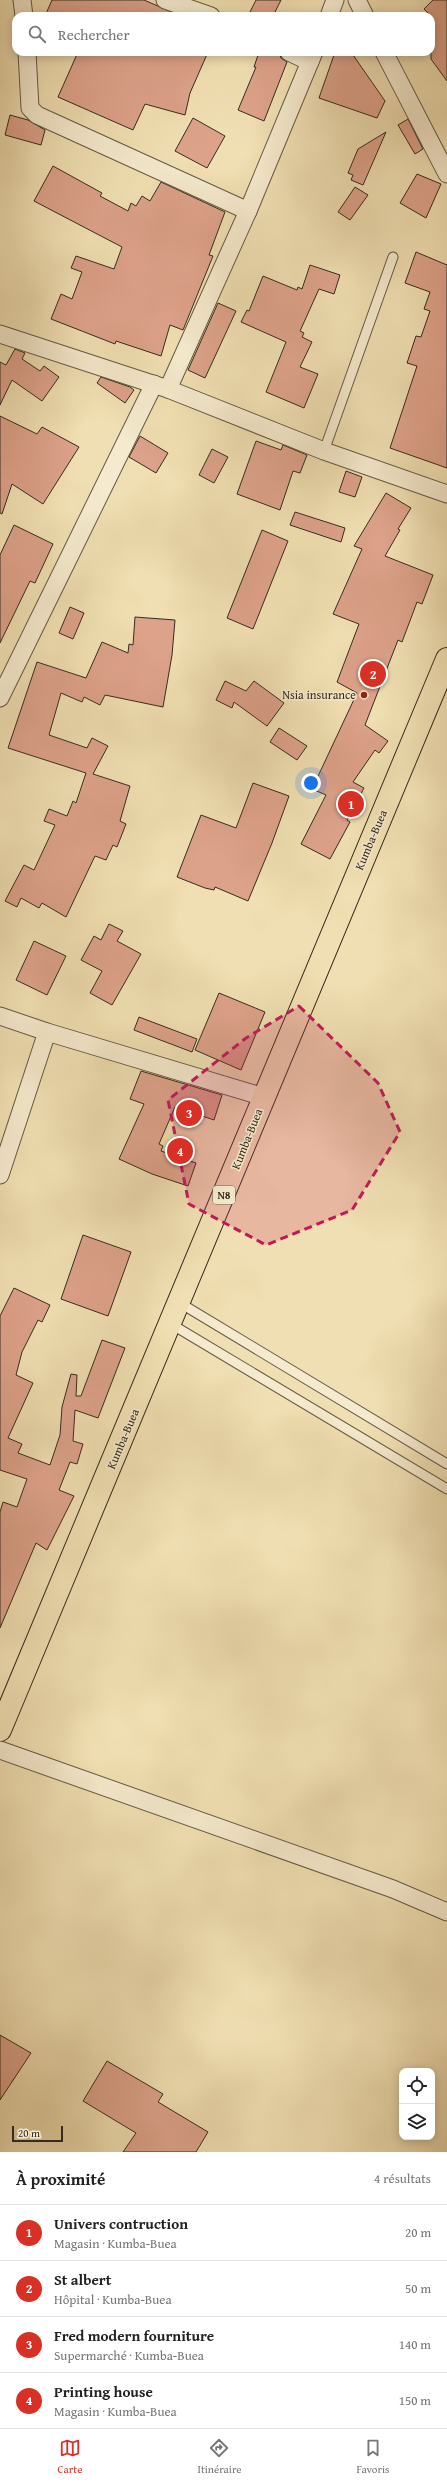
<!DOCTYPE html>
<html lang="fr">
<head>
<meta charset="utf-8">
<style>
  :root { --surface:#fff; --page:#f6f6f6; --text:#222; --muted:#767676; --line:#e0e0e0; --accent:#d93025 }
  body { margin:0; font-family:"Gentium Book Plus",serif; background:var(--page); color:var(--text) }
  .controls { position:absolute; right:12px; bottom:12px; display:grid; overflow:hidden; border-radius:8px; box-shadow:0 2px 10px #0003 }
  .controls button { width:36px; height:36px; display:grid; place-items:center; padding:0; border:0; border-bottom:1px solid var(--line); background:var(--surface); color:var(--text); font:20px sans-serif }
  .scale { position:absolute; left:12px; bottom:10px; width:51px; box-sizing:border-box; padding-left:4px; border:2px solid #362c1e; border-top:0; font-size:11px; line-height:14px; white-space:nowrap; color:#362c1e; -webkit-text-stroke:3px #f5eacd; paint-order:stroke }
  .you { position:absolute; left:311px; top:783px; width:14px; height:14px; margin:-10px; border:3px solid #fff; border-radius:50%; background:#1a73e8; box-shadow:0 0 0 6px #1a73e833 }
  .badge { display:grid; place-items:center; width:26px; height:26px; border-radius:50%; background:var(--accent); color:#fff; font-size:13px; font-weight:700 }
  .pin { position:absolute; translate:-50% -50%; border:2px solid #fff; box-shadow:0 1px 4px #0006 }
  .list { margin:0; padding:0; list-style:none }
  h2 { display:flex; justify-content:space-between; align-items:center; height:52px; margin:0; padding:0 16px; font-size:17px }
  h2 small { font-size:13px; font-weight:400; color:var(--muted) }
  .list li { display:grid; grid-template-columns:26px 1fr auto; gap:12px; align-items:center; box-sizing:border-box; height:56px; padding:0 16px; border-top:1px solid var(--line) }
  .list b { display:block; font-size:15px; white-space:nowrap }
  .list p { margin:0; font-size:13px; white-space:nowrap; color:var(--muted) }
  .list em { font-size:13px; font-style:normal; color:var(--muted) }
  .icon { flex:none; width:22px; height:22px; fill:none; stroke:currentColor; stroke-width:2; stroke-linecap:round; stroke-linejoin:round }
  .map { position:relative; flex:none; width:447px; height:2152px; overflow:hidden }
  .search { position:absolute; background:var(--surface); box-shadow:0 2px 10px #0003; left:12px; right:12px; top:12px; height:44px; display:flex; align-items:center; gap:10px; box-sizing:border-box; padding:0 14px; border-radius:12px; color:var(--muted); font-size:15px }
  .sheet { height:276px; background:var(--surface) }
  nav { display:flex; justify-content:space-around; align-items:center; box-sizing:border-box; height:56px; border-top:1px solid var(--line); background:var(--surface); font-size:11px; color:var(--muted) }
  nav a { display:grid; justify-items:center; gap:2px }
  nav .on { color:var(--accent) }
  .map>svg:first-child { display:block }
  .building { fill:#dda28a; stroke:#362c1e }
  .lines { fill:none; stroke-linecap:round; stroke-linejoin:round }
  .lane-casing { stroke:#645943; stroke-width:11 }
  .street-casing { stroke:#645943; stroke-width:19 }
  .highway-casing { stroke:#362c1e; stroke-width:24 }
  .lane { stroke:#f5eacd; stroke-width:9 }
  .street { stroke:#f5eacd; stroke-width:17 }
  .highway { stroke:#f0dfb2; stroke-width:22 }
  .marked { fill:#c2185b; fill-opacity:0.2; stroke:#c2185b; stroke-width:3; stroke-dasharray:8 5; stroke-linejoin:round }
  .poi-dot { fill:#8f2418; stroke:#f5eacd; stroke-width:1.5 }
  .labels { text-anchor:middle; stroke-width:3; stroke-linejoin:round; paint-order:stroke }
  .shield { fill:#f5eacd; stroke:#6f6552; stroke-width:1 }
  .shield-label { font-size:11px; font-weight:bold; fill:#362c1e }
  .poi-label { font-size:12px; fill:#362c1e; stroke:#f5eacd; text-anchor:end }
  .street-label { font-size:12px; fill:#362c1e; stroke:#f5eacd }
</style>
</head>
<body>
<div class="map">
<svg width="447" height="2152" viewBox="0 0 447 2152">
  <rect width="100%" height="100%" fill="#f0dfb2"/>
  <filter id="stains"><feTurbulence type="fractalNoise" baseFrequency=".005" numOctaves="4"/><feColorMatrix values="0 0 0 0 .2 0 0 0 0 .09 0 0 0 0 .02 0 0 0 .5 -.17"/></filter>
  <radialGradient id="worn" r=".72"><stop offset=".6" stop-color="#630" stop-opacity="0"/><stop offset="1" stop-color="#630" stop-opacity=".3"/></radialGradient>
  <g class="building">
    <path d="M52,0H144L181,16H45Z"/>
    <path d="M256,0H281L273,16H248Z"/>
    <path d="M433,0H447V81L431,59V16L424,9Z"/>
    <path d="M78,52H208L190,93L185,115L145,104L133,130L58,97Z"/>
    <path d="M259,52H279L281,58L287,62L264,121L238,110L256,67H254Z"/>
    <path d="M335,52H351L385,101L377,118L319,98Z"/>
    <path d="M10,115L28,120L45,130L41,145L5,135Z"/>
    <path d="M193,118L225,136L207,168L175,151Z"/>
    <path d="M408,119L423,149L415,154L398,125Z"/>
    <path d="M386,132L363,185L351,180L353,175L348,173L358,149Z"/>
    <path d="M53,166L102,193L100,196L128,211L131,203L136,206L142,196L150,201L161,182L225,212L209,255L213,256L183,330L170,325L161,356L116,341L115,344L51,319L61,294L72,299L82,272L71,268L76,256L114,269L122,247L34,201Z"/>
    <path d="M417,174L441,184L426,218L400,203Z"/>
    <path d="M355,187L368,195L350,220L338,212Z"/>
    <path d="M416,252L447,265V468L390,448L417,366L407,363L416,336L421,337L430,311L424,309L430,292L405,283Z"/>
    <path d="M310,265L340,275L334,294L319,289L300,331L304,333L302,337L312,342L300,367L318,374L304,408L266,392L286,342L241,322L247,310L249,311L263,276L297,290L298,287L302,289Z"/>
    <path d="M218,303L236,311L205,378L188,370Z"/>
    <path d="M15,349L25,353L22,359L40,371L44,366L59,377L42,401L12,380L0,405V362L6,365Z"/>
    <path d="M101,377L130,387L134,390L125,403L97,383Z"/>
    <path d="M0,416L37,434L42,427L79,447L43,504L12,484L2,514L0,513Z"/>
    <path d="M140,436L168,453L156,473L129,457Z"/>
    <path d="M256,441L281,450L283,445L307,455L300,473L293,471L280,510L237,494Z"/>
    <path d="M212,449L228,457L214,483L199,475Z"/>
    <path d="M346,471L362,477L355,497L339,492Z"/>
    <path d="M386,493L411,508L398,529L400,530L385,556L433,575L422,604L417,602L402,642L398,640L365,725L388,741L379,753L375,750L353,782L364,788L347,820L350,822L330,859L301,844L326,795L312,789L357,693L337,682L359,624L333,614L362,549L354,546Z"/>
    <path d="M295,512L345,528L341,542L290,525Z"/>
    <path d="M14,525L53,544L35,583L30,581L0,643V555Z"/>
    <path d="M262,530L288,541L253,629L227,618Z"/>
    <path d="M70,607L84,613L73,639L59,633Z"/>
    <path d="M135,617L175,620L172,655L163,707L105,695L100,705L84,697L82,702L61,693L49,735L87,748L92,738L108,746L93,774L130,786L120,821L126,824L117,847L113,845L106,860L95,856L66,917L42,903L39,908L21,898L17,907L5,901L24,865L34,870L55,825L44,821L49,809L67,816L73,801L76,803L86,773L8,748L37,662L86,678L102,642L128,653L129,644L133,645Z"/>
    <path d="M225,681L246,691L254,681L284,703L267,726L234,702L232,708L216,700Z"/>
    <path d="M279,728L307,746L297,760L270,742Z"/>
    <path d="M253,783L289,796L272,843L248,901L215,887L214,890L205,888L177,877L201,815L236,828Z"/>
    <path d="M109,924L123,931L117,941L141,954L112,1005L90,993L102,971L81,960L94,936L101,940Z"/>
    <path d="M34,941L66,956L47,995L16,980Z"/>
    <path d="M219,993L265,1012L241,1070L195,1050Z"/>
    <path d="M139,1017L197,1039L192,1052L134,1030Z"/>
    <path d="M141,1071L222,1095L214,1120L175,1107L159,1144L163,1146L161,1151L196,1163L188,1186L152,1174L119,1159L144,1104L130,1099Z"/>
    <path d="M83,1235L131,1252L108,1316L61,1299Z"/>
    <path d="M14,1288L50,1305L42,1322L38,1320L22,1352L16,1375L33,1383L8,1438L22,1444L18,1453L50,1465L60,1435L62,1407L71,1374L77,1375L76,1396H81L102,1340L125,1348L98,1418L75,1410L73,1441L83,1444L77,1464L70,1462L59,1490L74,1496L47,1550L36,1543L0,1628V1512L3,1502L17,1507L27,1479L0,1470V1316Z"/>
    <path d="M0,2035L31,2053L0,2100Z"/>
    <path d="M107,2061L163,2094L158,2102L208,2132L196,2152H123L136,2133L83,2101Z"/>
  </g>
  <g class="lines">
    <g class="lane-casing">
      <g id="lane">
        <path d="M324,451L393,257"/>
        <path d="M180,1303L447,1464"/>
        <path d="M171,1324L447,1489"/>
      </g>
    </g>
    <g class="street-casing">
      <g id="street">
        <path d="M22,0L24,16"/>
        <path d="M165,0L211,16"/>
        <path d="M357,0L365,16"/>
        <path d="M329,16L335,0"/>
        <path d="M27,52L30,108L37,115L248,211"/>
        <path d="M289,52L310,62"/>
        <path d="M384,52L447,174"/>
        <path d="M0,334L168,389L324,451L447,494"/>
        <path d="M168,389L248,211L314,52"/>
        <path d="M0,698L154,384"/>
        <path d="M0,1016L47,1032L264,1097"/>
        <path d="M0,1175L47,1032"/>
        <path d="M0,1750L393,1889L447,1912"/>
      </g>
    </g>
    <g class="highway-casing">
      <path id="highway" d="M0,1730L447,659"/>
    </g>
    <use href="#lane" class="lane"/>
    <use href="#street" class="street"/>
    <use href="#highway" class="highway"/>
  </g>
  <path class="marked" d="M299,1006L378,1083L400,1132L352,1210L266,1245L189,1204L168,1100L246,1038Z"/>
  <circle class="poi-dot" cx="364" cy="695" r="4"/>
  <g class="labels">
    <rect class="shield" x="213" y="1186" width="22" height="18" rx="3"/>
    <g class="shield-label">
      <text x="224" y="1199">N8</text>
    </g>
    <g class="poi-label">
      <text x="356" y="699">Nsia insurance</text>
    </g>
    <g class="street-label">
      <text transform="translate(371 840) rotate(-67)" y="4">Kumba-Buea</text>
      <text transform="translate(247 1139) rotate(-68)" y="4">Kumba-Buea</text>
      <text transform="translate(123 1439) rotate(-67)" y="4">Kumba-Buea</text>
    </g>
  </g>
  <rect width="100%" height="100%" filter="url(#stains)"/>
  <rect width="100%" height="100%" fill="url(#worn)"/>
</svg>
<div class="controls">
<button><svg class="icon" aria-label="locate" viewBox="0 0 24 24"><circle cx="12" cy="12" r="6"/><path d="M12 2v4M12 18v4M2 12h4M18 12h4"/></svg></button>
<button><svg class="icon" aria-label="layers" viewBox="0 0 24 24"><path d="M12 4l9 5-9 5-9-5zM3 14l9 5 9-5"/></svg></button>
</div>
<div class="scale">20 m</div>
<div class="you"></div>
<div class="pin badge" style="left:351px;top:804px">1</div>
<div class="pin badge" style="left:373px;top:674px">2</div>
<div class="pin badge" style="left:189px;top:1113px">3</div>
<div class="pin badge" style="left:180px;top:1151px">4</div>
<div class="search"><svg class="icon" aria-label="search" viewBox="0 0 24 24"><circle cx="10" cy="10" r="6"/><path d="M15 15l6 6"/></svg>Rechercher</div>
</div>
<section class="sheet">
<h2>À proximité<small>4 résultats</small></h2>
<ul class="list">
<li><span class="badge">1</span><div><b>Univers contruction</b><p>Magasin · Kumba-Buea</p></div><em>20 m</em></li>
<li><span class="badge">2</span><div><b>St albert</b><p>Hôpital · Kumba-Buea</p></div><em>50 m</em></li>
<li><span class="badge">3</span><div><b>Fred modern fourniture</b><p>Supermarché · Kumba-Buea</p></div><em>140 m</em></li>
<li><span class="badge">4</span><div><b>Printing house</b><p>Magasin · Kumba-Buea</p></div><em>150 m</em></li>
</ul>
</section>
<nav>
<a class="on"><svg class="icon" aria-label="map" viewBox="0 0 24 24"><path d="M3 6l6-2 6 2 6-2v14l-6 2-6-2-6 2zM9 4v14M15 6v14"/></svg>Carte</a>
<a><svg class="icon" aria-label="directions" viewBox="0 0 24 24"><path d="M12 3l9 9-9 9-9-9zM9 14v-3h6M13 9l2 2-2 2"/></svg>Itinéraire</a>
<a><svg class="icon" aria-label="saved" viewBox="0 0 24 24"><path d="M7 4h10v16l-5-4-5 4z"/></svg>Favoris</a>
</nav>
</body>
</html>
